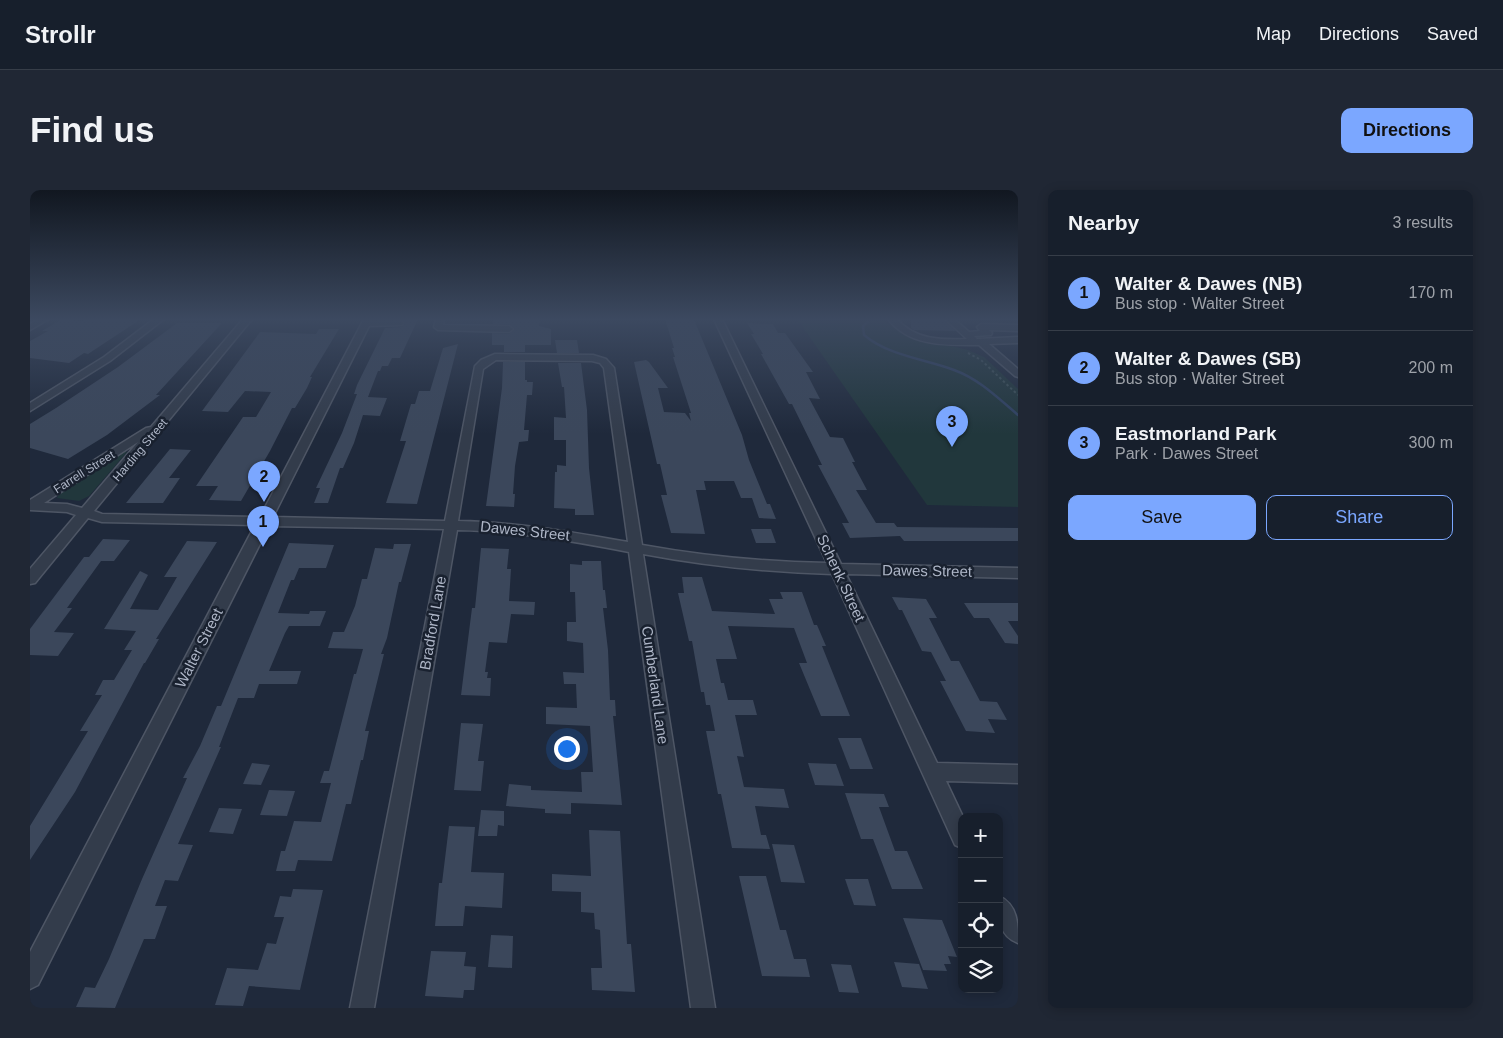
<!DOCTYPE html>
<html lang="en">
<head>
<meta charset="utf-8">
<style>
  :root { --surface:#171f2c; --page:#202734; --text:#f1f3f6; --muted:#9ea2a9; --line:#363d48; --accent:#7ba7ff }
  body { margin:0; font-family:Helvetica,sans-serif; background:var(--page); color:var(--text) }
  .controls { position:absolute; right:15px; bottom:15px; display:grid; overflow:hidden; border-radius:10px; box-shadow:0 2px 12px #0003 }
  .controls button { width:45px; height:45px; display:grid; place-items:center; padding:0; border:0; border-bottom:1px solid var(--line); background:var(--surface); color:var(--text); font:25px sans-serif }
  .you { position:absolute; left:536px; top:558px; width:18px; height:18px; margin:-12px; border:4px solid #fff; border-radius:50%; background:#1a73e8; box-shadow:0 0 0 8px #1a73e833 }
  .badge { display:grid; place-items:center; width:32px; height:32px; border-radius:50%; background:var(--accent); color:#111; font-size:16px; font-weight:700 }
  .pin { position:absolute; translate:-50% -41px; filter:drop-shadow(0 1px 2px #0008) }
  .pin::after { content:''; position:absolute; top:26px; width:18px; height:15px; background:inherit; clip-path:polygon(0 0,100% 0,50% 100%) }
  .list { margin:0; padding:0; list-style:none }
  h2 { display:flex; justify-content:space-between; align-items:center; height:65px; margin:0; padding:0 20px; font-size:21px }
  h2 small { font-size:16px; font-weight:400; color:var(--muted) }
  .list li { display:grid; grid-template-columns:32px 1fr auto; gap:15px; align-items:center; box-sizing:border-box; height:75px; padding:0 20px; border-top:1px solid var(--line) }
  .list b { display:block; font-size:19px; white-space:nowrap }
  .list p { margin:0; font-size:16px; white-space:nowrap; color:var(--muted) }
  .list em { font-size:16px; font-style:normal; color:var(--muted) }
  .actions { display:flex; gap:10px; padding:15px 20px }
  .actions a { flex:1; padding:11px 0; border:1px solid var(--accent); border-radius:10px; text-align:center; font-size:18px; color:var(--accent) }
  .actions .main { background:var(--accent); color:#111 }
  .icon { flex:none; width:28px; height:28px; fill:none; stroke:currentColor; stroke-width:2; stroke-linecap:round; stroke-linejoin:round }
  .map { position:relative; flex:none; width:988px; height:818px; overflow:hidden; border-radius:10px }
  header { display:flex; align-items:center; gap:30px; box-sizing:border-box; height:70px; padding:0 25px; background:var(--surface); border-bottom:1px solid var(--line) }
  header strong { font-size:24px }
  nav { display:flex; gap:28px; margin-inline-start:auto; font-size:18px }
  .intro { display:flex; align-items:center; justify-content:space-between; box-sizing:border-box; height:120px; padding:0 30px }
  h1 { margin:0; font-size:35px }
  .button { padding:12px 22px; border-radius:10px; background:var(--accent); color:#111; font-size:18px; font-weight:700 }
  main { display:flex; gap:30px; padding:0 30px }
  aside { flex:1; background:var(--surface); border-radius:10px; box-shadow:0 2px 12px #0003 }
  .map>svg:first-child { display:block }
  .green { fill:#21373c }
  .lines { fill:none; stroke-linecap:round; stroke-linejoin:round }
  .stream { stroke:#314364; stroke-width:2.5 }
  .building { fill:#3b475b }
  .minor-casing { stroke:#4e5665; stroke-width:3 }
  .path { stroke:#3f5459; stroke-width:2; stroke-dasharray:2.5 2.5; stroke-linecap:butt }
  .minor { fill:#333c4b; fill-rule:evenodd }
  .labels { text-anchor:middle; stroke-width:5; stroke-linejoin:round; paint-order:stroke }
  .far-street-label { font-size:12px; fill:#aeb6c7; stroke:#19212f }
  .street-label { font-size:15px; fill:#aeb6c7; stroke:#19212f }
</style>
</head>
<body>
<header>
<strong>Strollr</strong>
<nav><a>Map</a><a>Directions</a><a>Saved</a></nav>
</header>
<div class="intro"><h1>Find us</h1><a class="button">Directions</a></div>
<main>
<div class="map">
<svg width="988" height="818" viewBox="0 0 988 818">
  <rect width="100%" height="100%" fill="#1f293b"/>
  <g class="green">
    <path d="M767,129H852L874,145L938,160L954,167L988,199V317L897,315Z"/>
    <path d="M93,262H97L59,306L49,311L27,308L29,304Z"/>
  </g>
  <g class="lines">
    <path class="stream" d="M838,132L833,136L834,145C859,166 895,169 924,180C949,189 968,208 988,225"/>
  </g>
  <g class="building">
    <path d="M32,129L53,131L57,129H111L58,164L54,163L39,173L0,168V151L18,141H12Z"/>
    <path d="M371,129H388L370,168H362L358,176H352L350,181H348L338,207L357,208L350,226L333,225L324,253L313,278H310L298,313H284L290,298H286L312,243L327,204H324L327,195L355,138L372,137L375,133Z"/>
    <path d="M463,129H510L509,136L521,139V155H495V162H474V155H462V143L479,144L485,139L479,134H463Z"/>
    <path d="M635,129H662L665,132L712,245L719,270L737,314H740L746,329L729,328L722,308H711L704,291H674L676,300H666L675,344L641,343L631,305H637L630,274H627L604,172L616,170L619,172L638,198H628L634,222L655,223L661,231L659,223H661L643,167H645L642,158H644Z"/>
    <path d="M881,129H913L926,141L884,140L881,138Z"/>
    <path d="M147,133H192L126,205H130L77,245L38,269L0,258V234L26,218L88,177Z"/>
    <path d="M717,133L743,134L748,143H755L783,182H776L790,209L779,208L800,247L813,248L825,272H822L837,300H826L846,333H864L867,337L988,338V351H874L870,346L820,348L812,333H819L788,275H792L762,214H759L731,164H733L721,144H724Z"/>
    <path d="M289,139H309L280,187H282L277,198L265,218H262L240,261L211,311L179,310L188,296H166L213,227H226L241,202L215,201L198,222L172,221L230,142L286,144Z"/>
    <path d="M525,150H547L549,163H527Z"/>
    <path d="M428,154L387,314L356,313L376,251H370L381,214H385L389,201H400L413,158Z"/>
    <path d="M473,172H495V190H497V192H503L502,205H497L494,240H499L498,251L489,252L485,276L483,304H485L484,317L456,316L472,198Z"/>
    <path d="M528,173H551L557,220L559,278L564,325H545V319L524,318L525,282H527V275L536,276V250H524V227L536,228L534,197H532Z"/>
    <path d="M140,259L161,260L139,288H150L133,313H96Z"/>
    <path d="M721,339H741L746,353H726Z"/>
    <path d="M73,349L100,350L84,371H71L37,418H42L24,442L44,443L28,466L0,465V439L54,367H59Z"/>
    <path d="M157,351L187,352L126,449H129L115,473H114L45,602L0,670V636L58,541H50L72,505H65L73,490H84L102,460H94L106,441L74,439L110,381L118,385L100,419L128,420L147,387H134Z"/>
    <path d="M259,353L304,355L296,378H269L264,390H261L248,423L279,424L280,421H296L290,436H259L255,443L239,481H271L267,494H229L224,508H208L189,557H191L148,654L163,655L148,691L135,690L125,716H137L125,749H114L85,818L46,817L55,797L65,798L79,769L112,689L157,588H153L170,556L187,516H191Z"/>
    <path d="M364,354H381L371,392H369L357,448L351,464H354L335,541H339L333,570H331L321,614H316L302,671L268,670L265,681H246L251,661H255L264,631L291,632L301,593H290L294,581H299L324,484H326L333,459L298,458L303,442H314L325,416L332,389H337L345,358L363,359Z"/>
    <path d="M451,358L479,359L477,379H481L479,411L505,412L504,425L481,424L477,453L459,452L455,482H458L457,488H461L460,506L431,505L442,418H445Z"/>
    <path d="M552,371H571L573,400H575L577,418H573L578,460L580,510H585L586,526H583L592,615L541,613V624L515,623V619L476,616L479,594L501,596V600L552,602L551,582H563L560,536L516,534V517L547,518L546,494H534L533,482L554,483L553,453L537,451V432H546L545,402H540V374L552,375Z"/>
    <path d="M652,387H672L682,421L745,424L739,409H753L750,402H772L784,435H787L796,456H792L820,526H791L769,473H777L764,438L698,436L707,469H686L691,493H694L698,510H723L727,525H705L714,567L707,566L714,597L754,599L759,618L725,616L731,645H736L740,659L702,658L691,604H688L676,541H685L680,515H676L674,502H671L662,451H659L648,403H654Z"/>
    <path d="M862,407L896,409L907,428H899L921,471H929L950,511L967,512L977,530L958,529L965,543L936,541L910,491H916L901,462L892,461L872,420H869Z"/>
    <path d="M934,413H988V431H978L988,446V454L975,453L959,428H944Z"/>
    <path d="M431,533L453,534L448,571H454L451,601L424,600Z"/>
    <path d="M808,548H831L843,579H820Z"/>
    <path d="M222,573L240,575L231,595L213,594Z"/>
    <path d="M778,573L806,574L814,596L785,595Z"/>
    <path d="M239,600L265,601L257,626L230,625Z"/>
    <path d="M815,603L854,604L859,617H849L865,661H877L893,699H862L843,649H831Z"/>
    <path d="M189,618L212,619L203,644L179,642Z"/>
    <path d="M451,620L474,621V636L468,635L467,646H448Z"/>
    <path d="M419,636L445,637L441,682L474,683L472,718L435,716L433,736H405L409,693H412Z"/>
    <path d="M559,640L590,641L597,754H601L605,802L562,800L561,778H572L570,740L565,739L564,723L551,722V702L522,701V684L561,686Z"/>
    <path d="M742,654L764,655L775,693L751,692Z"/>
    <path d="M709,686H736L750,740H756L764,769H776L780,787L732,786Z"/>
    <path d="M815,689H838L846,716L824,715Z"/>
    <path d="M263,699L293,700L270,800L219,796L213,816L185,815L197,778L228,780L237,753L246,754L254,727H244L250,706L261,707Z"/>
    <path d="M873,728L912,730L927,767L918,766L921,774H914L917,781L893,780Z"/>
    <path d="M461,745L483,746L482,778L458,777Z"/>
    <path d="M401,761L436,762L434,776L446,777L444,800H434L433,808L395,806Z"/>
    <path d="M864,772L889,774L898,799L872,797Z"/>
    <path d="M801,774L821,775L829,803L809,802Z"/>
  </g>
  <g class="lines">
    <g class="minor-casing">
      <g id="minor">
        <path d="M8,129H19L0,140V134Z"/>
        <path d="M124,129H134L80,171L0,221V213L74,167Z"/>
        <path d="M213,129H222L64,321L72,324L230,327L334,129L369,130L373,133L372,135L339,136L243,327L415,331L445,176L451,170L465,164L563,165L576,169L584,178L612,355C673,366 735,372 797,373L684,129H692L811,374L988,378V388L816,384L907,573L988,575V593L916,591L933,627L932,658L925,655L802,384C738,382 676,376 613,364L685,818H661L599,362C542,351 485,341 427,340L344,818H320L414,339L239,336L8,795L0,799V762L225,335L72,332L58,328L5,393L0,394V379L46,325L37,322L0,320V310L116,238L121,237ZM466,170L562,171L570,173L574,178L598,352C541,342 486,332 428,331L453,179ZM108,252L52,318L37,314L14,313Z"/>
        <path d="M406,129H414L413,135L479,136L483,139L479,142L408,140L404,137Z"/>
        <path d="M858,129H867C885,150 911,150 937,149L915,129H924L939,142L950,141L947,137L951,134L988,135V141L959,140L962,143L961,145L944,146L947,149L988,147V153L959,154L988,179V187L985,186L949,155C916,155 880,157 858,129Z"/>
        <path d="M969,706C988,715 988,734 988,753C967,745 969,726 969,706Z"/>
      </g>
    </g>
    <path class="path" d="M938,163L951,170L988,205"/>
    <use href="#minor" class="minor"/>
  </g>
  <linearGradient id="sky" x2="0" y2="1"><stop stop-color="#111720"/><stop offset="0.53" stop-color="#3c4960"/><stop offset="1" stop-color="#3c4960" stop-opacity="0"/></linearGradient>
  <rect width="988" height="244" fill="url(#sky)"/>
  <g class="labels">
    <g class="far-street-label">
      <text transform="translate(110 260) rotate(-50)" y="4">Harding Street</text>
      <text transform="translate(54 282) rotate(-32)" y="4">Farrell Street</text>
    </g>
    <g class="street-label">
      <text transform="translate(495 341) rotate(6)" y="5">Dawes Street</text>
      <text transform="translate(897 381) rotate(1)" y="5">Dawes Street</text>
      <text transform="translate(811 388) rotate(65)" y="5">Schenk Street</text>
      <text transform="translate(403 433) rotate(-80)" y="5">Bradford Lane</text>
      <text transform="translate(169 458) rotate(-63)" y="5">Walter Street</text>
      <text transform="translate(625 495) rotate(82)" y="5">Cumberland Lane</text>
    </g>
  </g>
</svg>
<div class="controls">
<button>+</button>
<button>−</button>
<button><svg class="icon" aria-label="locate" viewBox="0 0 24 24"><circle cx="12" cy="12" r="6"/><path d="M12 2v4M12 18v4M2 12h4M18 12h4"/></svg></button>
<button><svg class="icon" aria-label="layers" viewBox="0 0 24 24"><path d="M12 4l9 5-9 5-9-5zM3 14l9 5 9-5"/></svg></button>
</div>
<div class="you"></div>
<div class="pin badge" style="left:233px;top:357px">1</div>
<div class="pin badge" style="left:234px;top:312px">2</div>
<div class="pin badge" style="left:922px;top:257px">3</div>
</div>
<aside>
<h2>Nearby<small>3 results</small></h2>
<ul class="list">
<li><span class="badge">1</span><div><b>Walter &amp; Dawes (NB)</b><p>Bus stop · Walter Street</p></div><em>170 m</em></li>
<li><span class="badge">2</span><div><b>Walter &amp; Dawes (SB)</b><p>Bus stop · Walter Street</p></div><em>200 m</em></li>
<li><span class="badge">3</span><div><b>Eastmorland Park</b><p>Park · Dawes Street</p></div><em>300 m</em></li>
</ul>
<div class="actions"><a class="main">Save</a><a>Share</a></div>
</aside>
</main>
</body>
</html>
